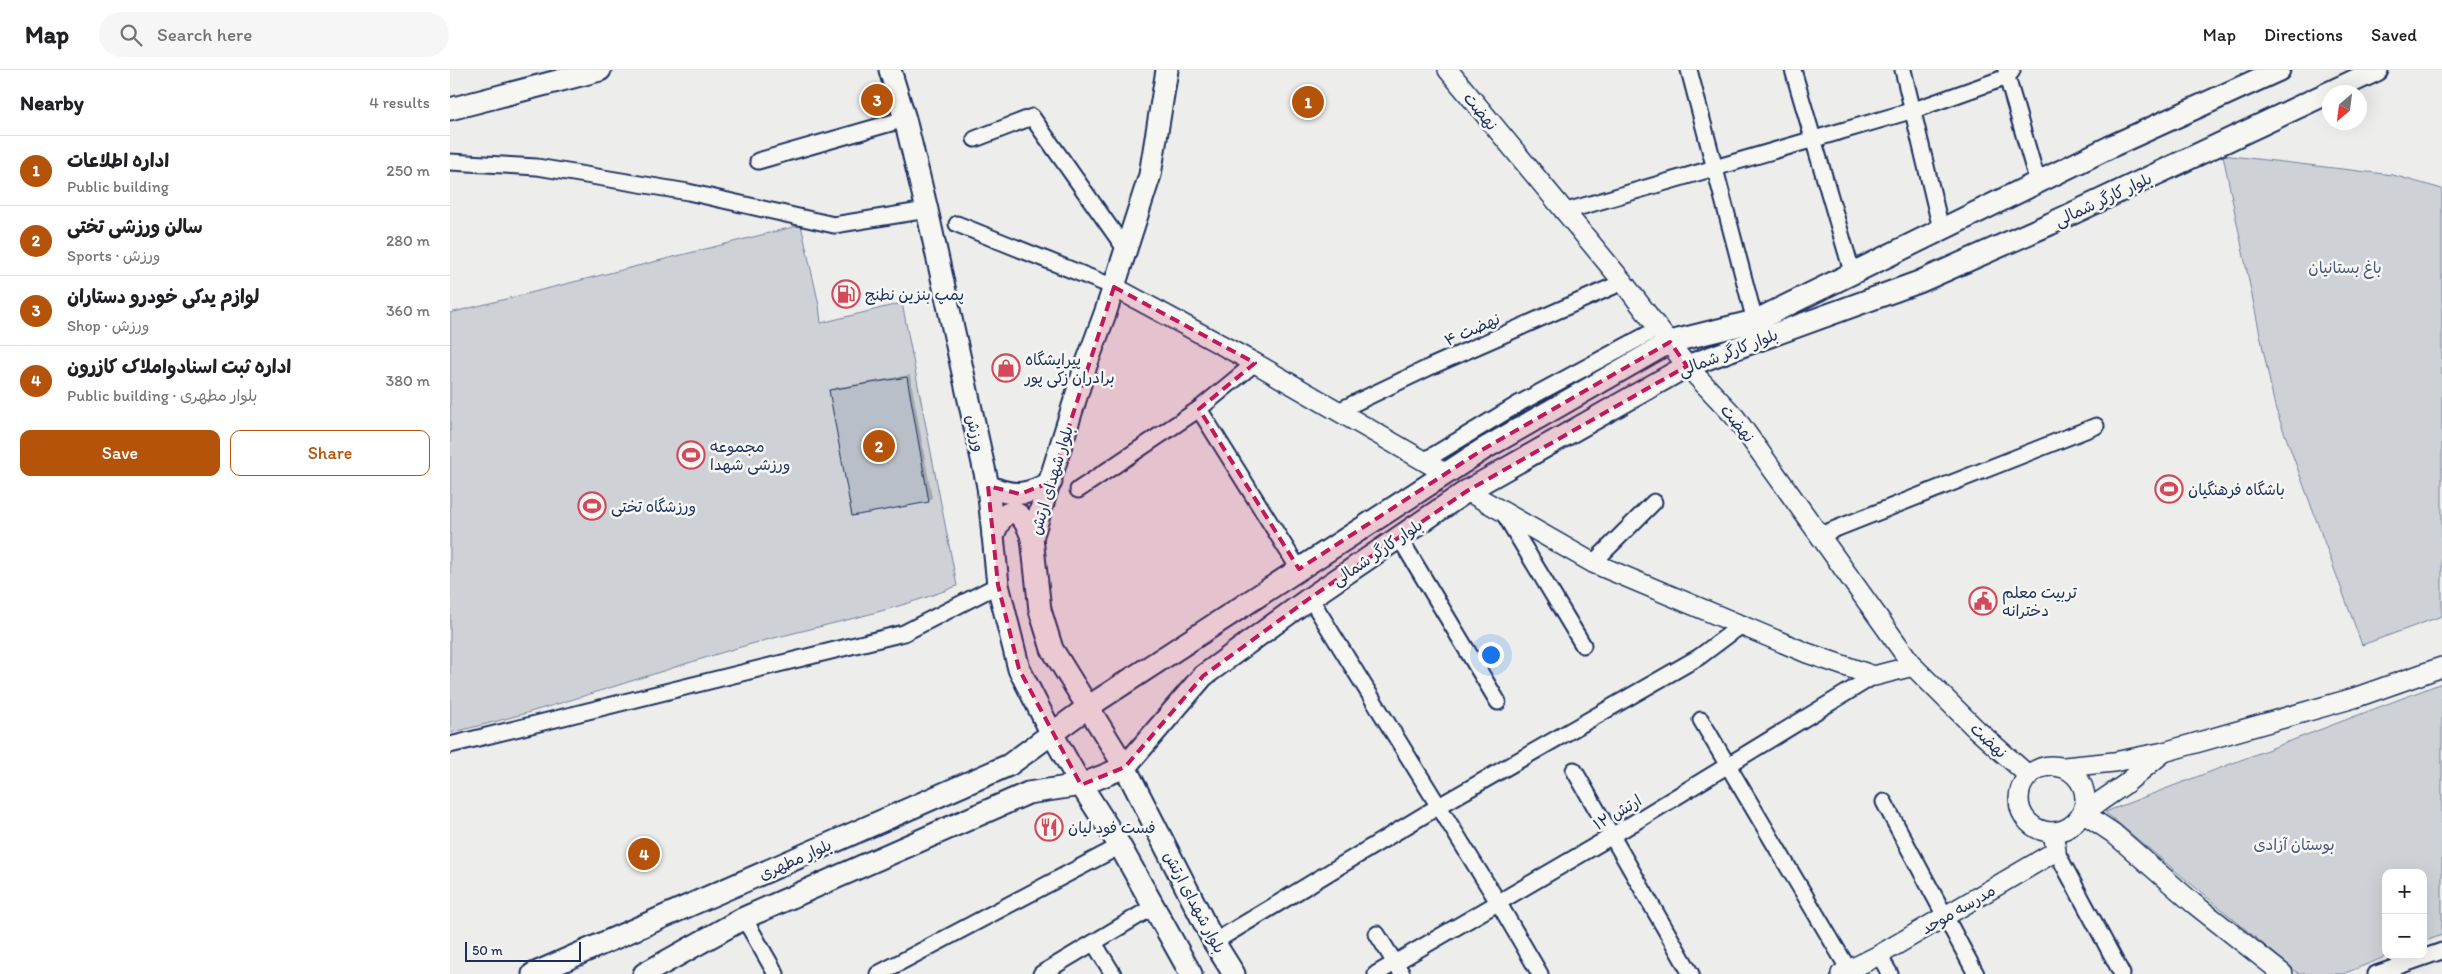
<!DOCTYPE html>
<html lang="en">
<head>
<meta charset="utf-8">
<style>
  :root { --surface:#fff; --page:#f6f6f6; --text:#202124; --muted:#757577; --line:#e0e0e0; --accent:#b45309 }
  body { margin:0; font-family:Itim,"Playpen Sans Arabic",sans-serif; background:var(--page); color:var(--text) }
  .controls { position:absolute; right:15px; bottom:15px; display:grid; overflow:hidden; border-radius:10px; box-shadow:0 5px 20px #0002 }
  .controls button { width:45px; height:45px; display:grid; place-items:center; padding:0; border:0; border-bottom:1px solid var(--line); background:var(--surface); color:var(--text); font:25px sans-serif }
  .compass { position:absolute; left:1872px; top:15px; width:45px; height:45px; border-radius:50%; background:var(--surface); box-shadow:0 5px 20px #0002; rotate:208deg }
  .scale { position:absolute; left:15px; bottom:12px; width:116px; box-sizing:border-box; padding-left:5px; border:2px solid #1b2f5e; border-top:0; font-size:14px; line-height:18px; white-space:nowrap; color:#1b2f5e; -webkit-text-stroke:4px #f6f6f2; paint-order:stroke }
  .you { position:absolute; left:1040px; top:584px; width:18px; height:18px; margin:-12px; border:4px solid #fff; border-radius:50%; background:#1a73e8; box-shadow:0 0 0 8px #1a73e833 }
  .badge { display:grid; place-items:center; width:32px; height:32px; border-radius:50%; background:var(--accent); color:#fff; font-size:16px; font-weight:700 }
  .pin { position:absolute; translate:-50% -50%; border:2px solid #fff; box-shadow:0 1px 5px #0006 }
  .list { margin:0; padding:0; list-style:none }
  h2 { display:flex; justify-content:space-between; align-items:center; height:65px; margin:0; padding:0 20px; font-size:21px }
  h2 small { font-size:16px; font-weight:400; color:var(--muted) }
  .list li { display:grid; grid-template-columns:32px 1fr auto; gap:15px; align-items:center; box-sizing:border-box; height:70px; padding:0 20px; border-top:1px solid var(--line) }
  .list b { display:block; font-size:19px; white-space:nowrap }
  .list p { margin:0; font-size:16px; white-space:nowrap; color:var(--muted) }
  .list em { font-size:16px; font-style:normal; color:var(--muted) }
  .actions { display:flex; gap:10px; padding:15px 20px }
  .actions a { flex:1; padding:11px 0; border:1px solid var(--accent); border-radius:10px; text-align:center; font-size:18px; color:var(--accent) }
  .actions .main { background:var(--accent); color:#fff }
  .icon { flex:none; width:28px; height:28px; fill:none; stroke:currentColor; stroke-width:2; stroke-linecap:round; stroke-linejoin:round }
  .map { position:relative; flex:none; width:1992px; height:904px; overflow:hidden }
  header { display:flex; align-items:center; gap:30px; box-sizing:border-box; height:70px; padding:0 25px; background:var(--surface); border-bottom:1px solid var(--line) }
  header strong { font-size:24px }
  nav { display:flex; gap:28px; margin-inline-start:auto; font-size:18px }
  .search { width:350px; height:45px; background:var(--page); display:flex; align-items:center; gap:12px; box-sizing:border-box; padding:0 18px; border-radius:28px; color:var(--muted); font-size:19px }
  main { display:flex }
  aside { flex:1; background:var(--surface) }
  .map>svg:first-child { display:block }
  .green { fill:#ced2d7; stroke:#74809a }
  .shadow { fill:#0003 }
  .building { fill:#b9bfc8; stroke:#1b2f5e }
  .lines { fill:none; stroke-linecap:round; stroke-linejoin:round }
  .minor-casing { stroke:#1b2f5e; stroke-width:19 }
  .tertiary-casing { stroke:#1b2f5e; stroke-width:22 }
  .secondary-casing { stroke:#1b2f5e; stroke-width:25 }
  .minor { stroke:#f6f6f2; stroke-width:15 }
  .tertiary { stroke:#f6f6f2; stroke-width:19 }
  .secondary { stroke:#f6f6f2; stroke-width:21 }
  .marked { fill:#c2185b; fill-opacity:0.2; stroke:#c2185b; stroke-width:4; stroke-dasharray:10 6; stroke-linejoin:round }
  .labels { text-anchor:middle; stroke-width:5; stroke-linejoin:round; paint-order:stroke }
  .street-label { font-size:16px; fill:#1b2f5e; stroke:#f6f6f2 }
  .park-label { font-size:16px; fill:#48587c; stroke:#f6f6f2 }
  .poi-label { font-size:16px; fill:#1b2f5e; stroke:#f6f6f2; text-anchor:start }
</style>
</head>
<body>
<header>
<strong>Map</strong>
<div class="search"><svg class="icon" aria-label="search" viewBox="0 0 24 24"><circle cx="10" cy="10" r="6"/><path d="M15 15l6 6"/></svg>Search here</div>
<nav><a>Map</a><a>Directions</a><a>Saved</a></nav>
</header>
<main>
<aside>
<h2>Nearby<small>4 results</small></h2>
<ul class="list">
<li><span class="badge">1</span><div><b>اداره اطلاعات</b><p>Public building</p></div><em>250 m</em></li>
<li><span class="badge">2</span><div><b>سالن ورزشی تختی</b><p>Sports · ورزش</p></div><em>280 m</em></li>
<li><span class="badge">3</span><div><b>لوازم یدکی خودرو دستاران</b><p>Shop · ورزش</p></div><em>360 m</em></li>
<li><span class="badge">4</span><div><b>اداره ثبت اسنادواملاک کازرون</b><p>Public building · بلوار مطهری</p></div><em>380 m</em></li>
</ul>
<div class="actions"><a class="main">Save</a><a>Share</a></div>
</aside>
<div class="map">
<svg width="1992" height="904" viewBox="0 0 1992 904">
  <rect width="100%" height="100%" fill="#edeeec"/>
  <filter id="ink" filterUnits="userSpaceOnUse"><feTurbulence type="fractalNoise" baseFrequency=".02" numOctaves="2"/><feDisplacementMap in="SourceGraphic" scale="10" xChannelSelector="R" yChannelSelector="G"/><feConvolveMatrix kernelMatrix="1 2 1 2 8 2 1 2 1" color-interpolation-filters="sRGB"/></filter>
  <g filter="url(#ink)">
    <g class="green">
      <path d="M1773,85L1943,105L1992,119V546L1912,575L1825,337Z"/>
      <path d="M351,155L369,235L371,253L452,233L507,516C432,546 353,558 277,581C185,609 94,641 0,663V243Z"/>
      <path d="M1992,613V865L1973,872V803H1936V885H1940L1893,904H1849L1655,742Z"/>
    </g>
    <path class="shadow" d="M460,305L482,428L479,431L381,321L384,318Z"/>
    <path class="building" d="M457,307L479,432L402,446L379,320Z"/>
    <g class="lines">
      <g class="minor-casing">
        <g id="minor">
          <path d="M1239,0L1305,251"/>
          <path d="M1343,0L1403,205"/>
          <path d="M1453,0L1491,159"/>
          <path d="M1562,1L1557,7L1588,113"/>
          <path d="M525,69L582,47L676,180"/>
          <path d="M308,91L455,49"/>
          <path d="M0,92L87,97L238,122L384,155L477,140"/>
          <path d="M1113,142L1464,40L1557,7L1556,0"/>
          <path d="M507,154L664,217"/>
          <path d="M749,339L849,499"/>
          <path d="M888,341L982,296L1173,212"/>
          <path d="M974,391L1070,333L1209,258"/>
          <path d="M628,420L749,339L805,293"/>
          <path d="M1053,442L1133,575"/>
          <path d="M1370,465L1646,356"/>
          <path d="M949,467L1048,632"/>
          <path d="M1143,493L1204,432"/>
          <path d="M860,528L1048,832L1090,904"/>
          <path d="M1251,650L1399,900"/>
          <path d="M0,675L454,563L548,515"/>
          <path d="M1124,700L1241,904"/>
          <path d="M1434,732L1526,904"/>
          <path d="M1606,781L1672,904"/>
          <path d="M294,848L326,904"/>
          <path d="M927,864L952,904"/>
          <path d="M764,872L989,736L1249,587L1293,554"/>
          <path d="M644,873L663,904"/>
          <path d="M1429,885L1440,904"/>
          <path d="M428,904L670,776"/>
          <path d="M591,904L703,837"/>
          <path d="M926,904L1162,766L1424,606"/>
          <path d="M1926,904L1992,881"/>
        </g>
      </g>
      <g class="tertiary-casing">
        <g id="tertiary">
          <path d="M998,0L1173,212L1237,296L1285,347L1463,596L1526,659L1578,705"/>
          <path d="M664,217L805,293L995,403"/>
          <path d="M1017,421L1143,493L1357,583L1424,606L1463,596"/>
          <path d="M1714,682L1904,628L1992,597"/>
          <circle cx="1602" cy="729" r="33"/>
          <path d="M1614,697L1664,692L1714,682L1674,715L1633,743L1663,763L1743,833L1833,904"/>
          <path d="M1391,904L1429,885L1606,781L1603,762"/>
        </g>
      </g>
      <g class="secondary-casing">
        <g id="secondary">
          <path d="M440,0L455,49L477,140L538,416L548,515L569,599L601,662L631,715L670,776L741,904"/>
          <path d="M717,0L700,105L656,241L635,298L582,468L590,540L602,579L675,697L764,872L784,904"/>
          <path d="M0,39L150,0"/>
          <path d="M538,416C563,427 577,426 601,412"/>
          <path d="M543,465C546,459 549,451 553,447C568,432 579,458 582,468"/>
          <path d="M83,904L559,695L638,637L1032,380L1220,272L1305,251L1664,75L1829,0"/>
          <path d="M194,904L294,848L578,723L631,715L675,697L753,606L860,528L1017,421L1237,296L1469,212L1600,154L1927,0"/>
        </g>
      </g>
      <use href="#minor" class="minor"/>
      <use href="#tertiary" class="tertiary"/>
      <use href="#secondary" class="secondary"/>
    </g>
  </g>
  <path class="marked" d="M664,217L805,293L749,339L849,499L1032,380L1220,272L1237,296L1017,421L860,528L753,606L675,697L631,715L569,599L548,515L538,416L570,424L601,412Z"/>
  <defs>
    <g id="fuel-ring" transform="scale(1.4375)"><circle r="9.5" fill="#f6f6f2" stroke="#d1495b" stroke-width="1.5"/><path d="M-5.5-6h7V0h2V4h1.3V-2.5L3-4.5l.8-.8L6-3V5H2.5V1h-1V6h-7ZM-4.2-4.7v3.2H.2V-4.7Z" fill="#d1495b"/></g>
    <g id="shop-ring" transform="scale(1.4375)"><circle r="9.5" fill="#f6f6f2" stroke="#d1495b" stroke-width="1.5"/><path d="M-5-2.5h2.3a2.7 3.5 0 0 1 5.4 0H5L5.5 6h-11ZM-1.5-2.5h3a1.5 2.3 0 0 0-3 0Z" fill="#d1495b"/></g>
    <g id="stadium-ring" transform="scale(1.4375)"><circle r="9.5" fill="#f6f6f2" stroke="#d1495b" stroke-width="1.5"/><path d="M0-5a6.5 5 0 1 0 0 10a6.5 5 0 1 0 0-10ZM-3.5-1.8h7v3.6h-7Z" fill="#d1495b"/></g>
    <g id="civic-ring" transform="scale(1.4375)"><circle r="9.5" fill="#f6f6f2" stroke="#d1495b" stroke-width="1.5"/><path d="M-.6-6.5H3V-4.5H.6V-3L4-1V1h2V6H-6V1h2V-1L-.6-3ZM-1.2 2.5V6h2.4V2.5Z" fill="#d1495b"/></g>
    <g id="restaurant-ring" transform="scale(1.4375)"><circle r="9.5" fill="#f6f6f2" stroke="#d1495b" stroke-width="1.5"/><path d="M-5-6h1v4h1v-4h1v4h1v-4h1v5L-1.5 .5V6h-2V.5L-5-1ZM5-6V6H3V1.5H1.5Q1.5-4 5-6Z" fill="#d1495b"/></g>
  </defs>
  <g fill-rule="evenodd">
    <use href="#fuel-ring" x="396" y="224"/>
    <use href="#shop-ring" x="556" y="298"/>
    <use href="#stadium-ring" x="241" y="385"/>
    <use href="#stadium-ring" x="1719" y="419"/>
    <use href="#stadium-ring" x="142" y="436"/>
    <use href="#civic-ring" x="1533" y="531"/>
    <use href="#restaurant-ring" x="599" y="757"/>
  </g>
  <g class="labels">
    <g class="street-label">
      <text transform="translate(1031 41) rotate(51)" y="6">نهضت</text>
      <text transform="translate(1653 129) rotate(-25)" y="6">بلوار کارگر شمالی</text>
      <text transform="translate(1022 259) rotate(-24)" y="6">نهضت ۴</text>
      <text transform="translate(1278 282) rotate(-21)" y="6">بلوار کارگر شمالی</text>
      <text transform="translate(1288 353) rotate(51)" y="6">نهضت</text>
      <text transform="translate(526 363) rotate(77)" y="6">ورزش</text>
      <text transform="translate(601 410) rotate(-73)" y="6">بلوار شهدای ارتش</text>
      <text transform="translate(927 482) rotate(-34)" y="6">بلوار کارگر شمالی</text>
      <text transform="translate(1539 670) rotate(43)" y="6">نهضت</text>
      <text transform="translate(1167 742) rotate(-31)" y="6">ارتش ۱۲</text>
      <text transform="translate(345 789) rotate(-24)" y="6">بلوار مطهری</text>
      <text transform="translate(745 832) rotate(62)" y="6">بلوار شهدای ارتش</text>
      <text transform="translate(1508 839) rotate(-30)" y="6">مدرسه موحد</text>
    </g>
    <g class="park-label">
      <text x="1895" y="203">باغ بستانیان</text>
      <text x="1844" y="780">بوستان آزادی</text>
    </g>
    <g class="poi-label">
      <text x="415" y="230">پمپ بنزین نطنج</text>
      <text x="575" y="295">پیرایشگاه<tspan x="575" dy="18">برادران زکی پور</tspan></text>
      <text x="260" y="382">مجموعه<tspan x="260" dy="18">ورزشی شهدا</tspan></text>
      <text x="1738" y="425">باشگاه فرهنگیان</text>
      <text x="161" y="442">ورزشگاه تختی</text>
      <text x="1552" y="528">تربیت معلم<tspan x="1552" dy="18">دخترانه</tspan></text>
      <text x="618" y="763">فست فود لیان</text>
    </g>
  </g>
</svg>
<div class="controls">
<button>+</button>
<button>−</button>
</div>
<svg class="compass" viewBox="-18 -18 36 36"><path d="M0-13l5 13h-10z" fill="#e53935"/><path d="M0 13l5-13h-10z" fill="#757577"/></svg>
<div class="scale">50 m</div>
<div class="you"></div>
<div class="pin badge" style="left:858px;top:32px">1</div>
<div class="pin badge" style="left:429px;top:376px">2</div>
<div class="pin badge" style="left:427px;top:30px">3</div>
<div class="pin badge" style="left:194px;top:784px">4</div>
</div>
</main>
</body>
</html>
